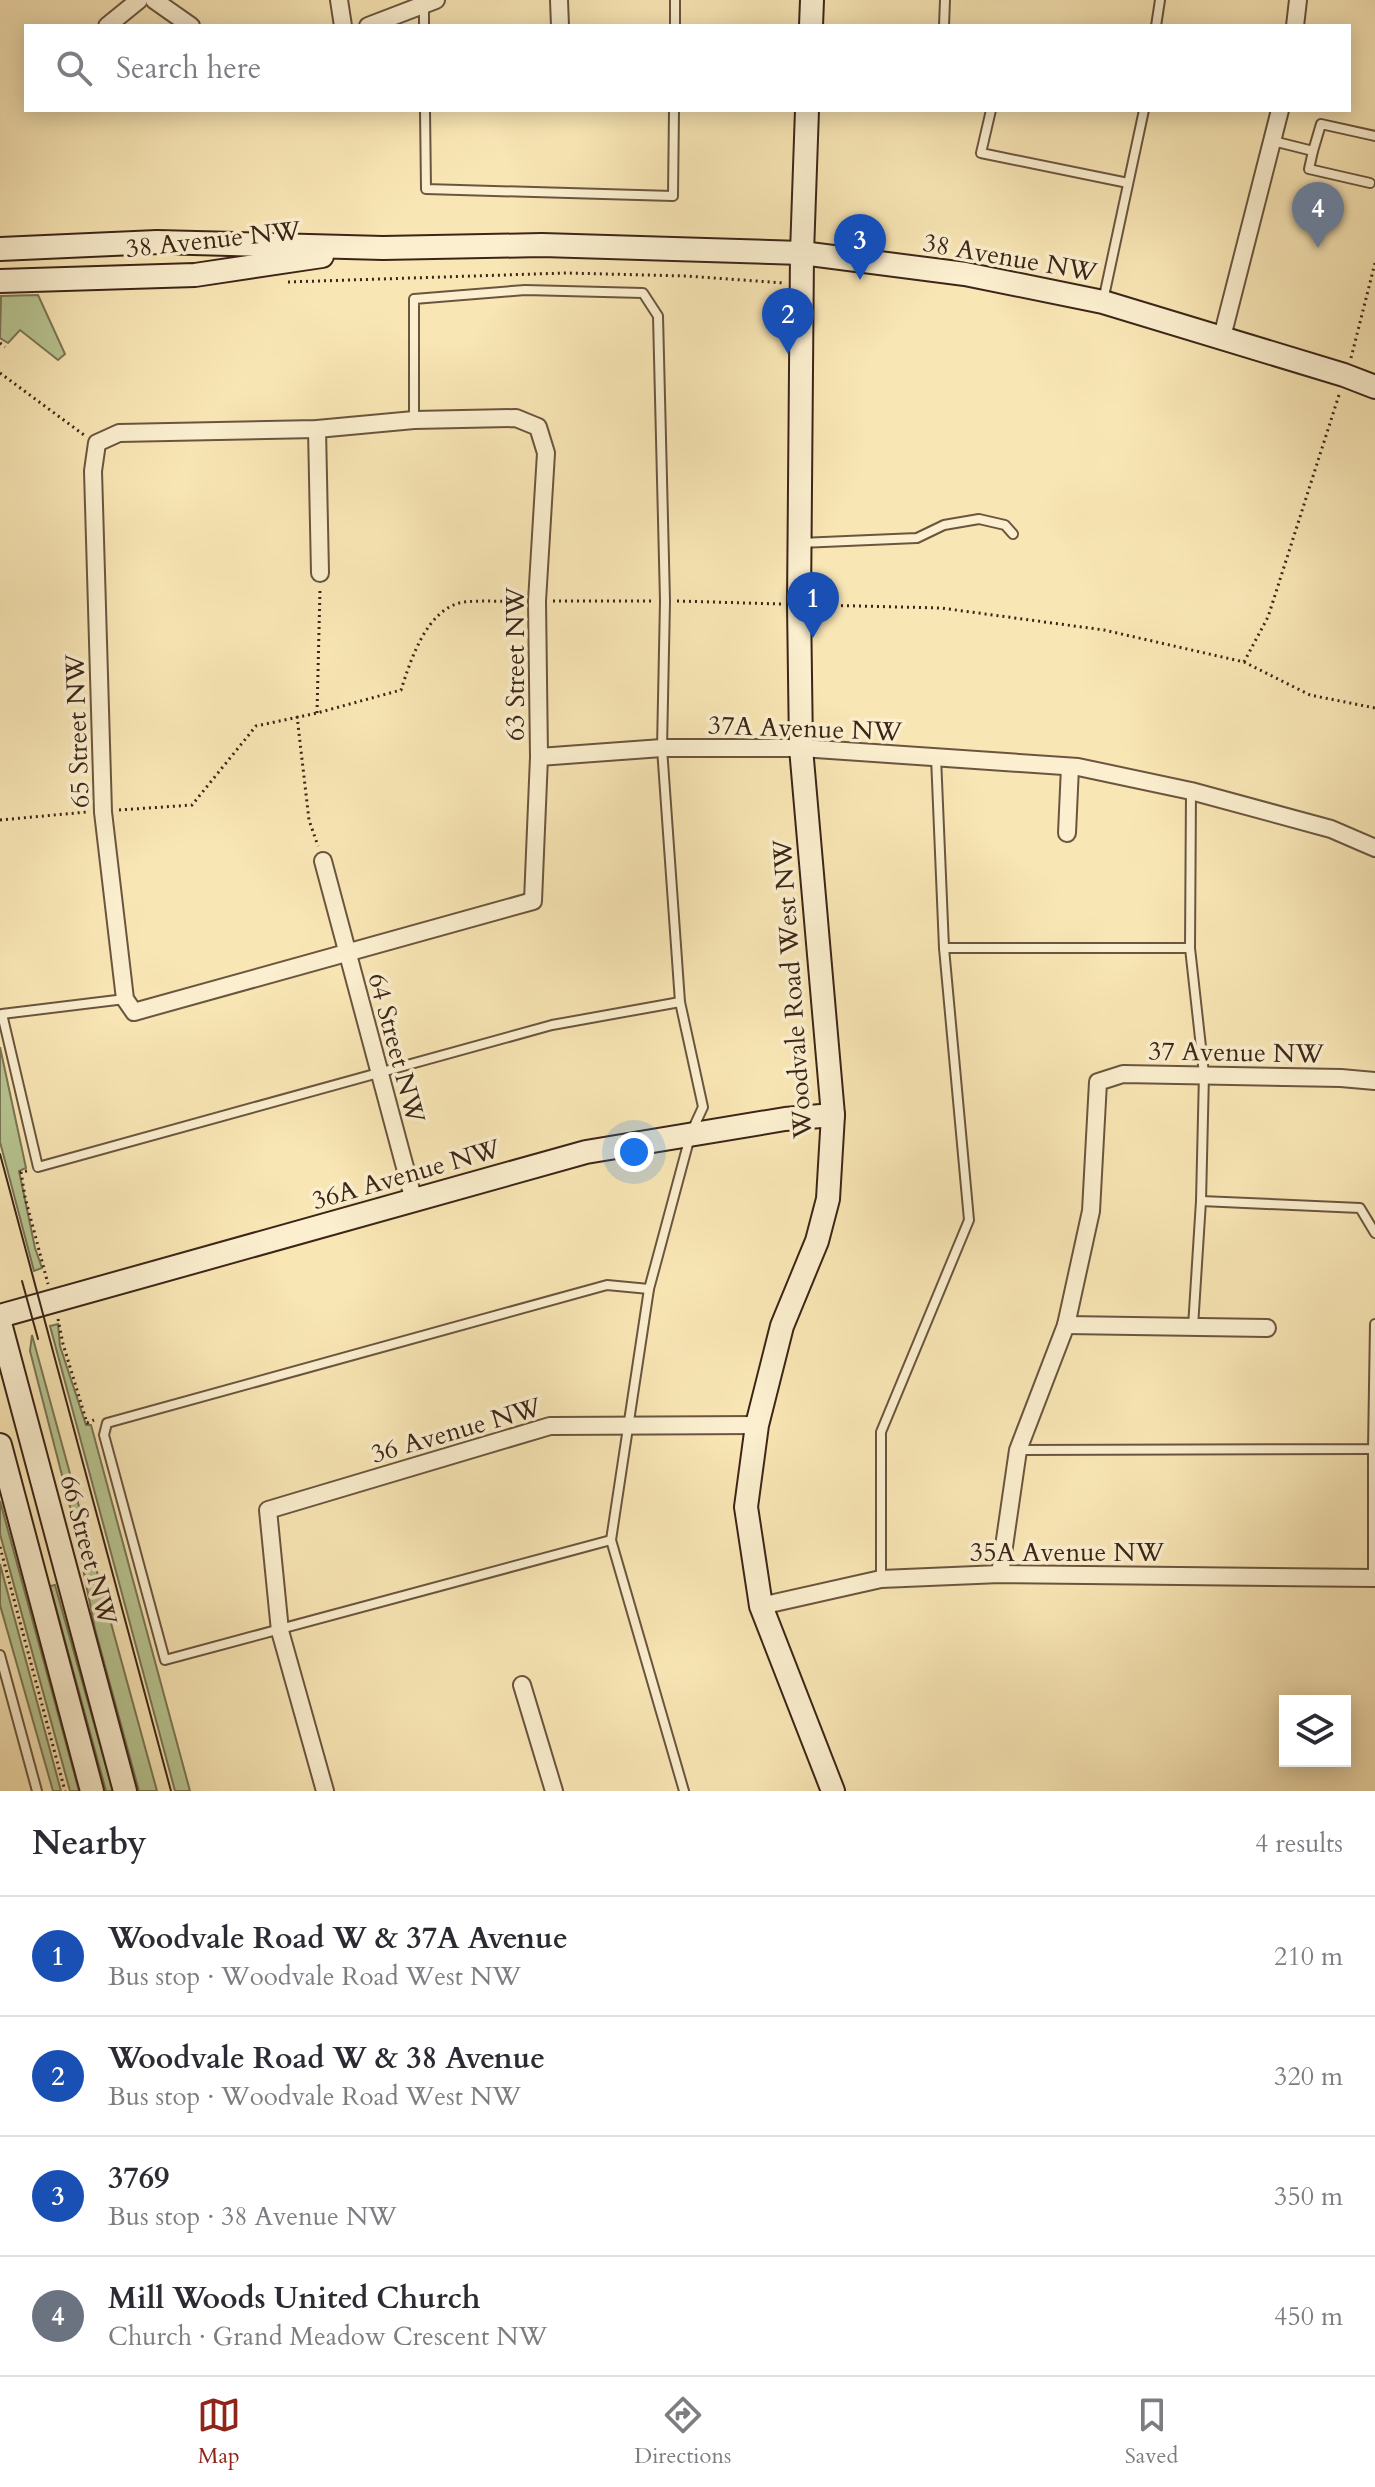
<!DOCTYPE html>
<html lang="en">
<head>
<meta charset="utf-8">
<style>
  :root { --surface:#fff; --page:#f2f2f3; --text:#2b2b33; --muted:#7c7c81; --line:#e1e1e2; --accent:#8f2418 }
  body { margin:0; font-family:Cardo,serif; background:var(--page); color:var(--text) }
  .controls { position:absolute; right:24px; bottom:24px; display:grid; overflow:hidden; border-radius:0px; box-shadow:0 4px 20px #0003 }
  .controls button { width:72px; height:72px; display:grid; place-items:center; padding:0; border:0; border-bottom:2px solid var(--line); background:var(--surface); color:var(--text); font:40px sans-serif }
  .you { position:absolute; left:634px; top:1152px; width:28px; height:28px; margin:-20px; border:6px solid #fff; border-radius:50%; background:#1a73e8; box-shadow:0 0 0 12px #1a73e833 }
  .badge { display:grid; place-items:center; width:52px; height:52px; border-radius:50%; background:var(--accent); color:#fff; font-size:26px; font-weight:700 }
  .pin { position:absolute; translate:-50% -66px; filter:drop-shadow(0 2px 4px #0008) }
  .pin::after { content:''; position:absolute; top:42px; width:28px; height:24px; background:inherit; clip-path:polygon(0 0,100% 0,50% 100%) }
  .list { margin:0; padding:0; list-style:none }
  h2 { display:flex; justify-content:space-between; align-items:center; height:104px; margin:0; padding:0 32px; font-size:34px }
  h2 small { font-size:26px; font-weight:400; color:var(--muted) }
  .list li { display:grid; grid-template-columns:52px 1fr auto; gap:24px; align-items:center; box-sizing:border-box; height:120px; padding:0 32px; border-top:2px solid var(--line) }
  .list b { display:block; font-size:30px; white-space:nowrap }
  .list p { margin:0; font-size:26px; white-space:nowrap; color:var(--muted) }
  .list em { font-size:26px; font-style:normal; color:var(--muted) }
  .icon { flex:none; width:44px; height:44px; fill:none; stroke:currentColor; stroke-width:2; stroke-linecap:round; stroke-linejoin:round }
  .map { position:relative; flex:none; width:1375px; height:1791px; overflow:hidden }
  .search { position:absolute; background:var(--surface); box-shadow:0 4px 20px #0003; left:24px; right:24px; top:24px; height:88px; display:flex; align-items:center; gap:20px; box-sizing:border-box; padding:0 28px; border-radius:0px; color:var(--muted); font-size:30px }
  .sheet { height:584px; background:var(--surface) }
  nav { display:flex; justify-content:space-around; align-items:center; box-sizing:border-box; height:112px; border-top:2px solid var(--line); background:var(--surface); font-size:22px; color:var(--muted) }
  nav a { display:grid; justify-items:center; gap:4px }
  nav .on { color:var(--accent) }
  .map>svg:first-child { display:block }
  .green { fill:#b8c692; stroke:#7a7655; stroke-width:2 }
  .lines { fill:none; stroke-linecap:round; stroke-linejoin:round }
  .lane-casing { stroke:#6b553f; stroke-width:12 }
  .street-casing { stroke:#6b553f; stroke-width:20 }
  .secondary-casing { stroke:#3c2518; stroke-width:26 }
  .path { stroke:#3c2518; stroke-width:3; stroke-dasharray:2 4; stroke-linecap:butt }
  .lane { stroke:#fbefcf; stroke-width:8 }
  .street { stroke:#fbefcf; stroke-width:16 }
  .secondary { stroke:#fbefcf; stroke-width:22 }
  .tram { stroke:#3c2518; stroke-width:2 }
  .labels { text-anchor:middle; stroke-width:7; stroke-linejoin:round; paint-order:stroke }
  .street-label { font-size:26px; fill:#3c2518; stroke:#fbefcf }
</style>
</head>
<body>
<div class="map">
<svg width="1375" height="1791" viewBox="0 0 1375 1791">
  <rect width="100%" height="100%" fill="#f9e6b5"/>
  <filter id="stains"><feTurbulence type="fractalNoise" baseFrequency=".0025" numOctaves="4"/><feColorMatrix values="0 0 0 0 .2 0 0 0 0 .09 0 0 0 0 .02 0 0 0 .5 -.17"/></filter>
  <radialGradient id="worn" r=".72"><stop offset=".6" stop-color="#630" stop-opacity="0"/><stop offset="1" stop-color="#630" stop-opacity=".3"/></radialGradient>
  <g class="green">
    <path d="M38,295L65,354L58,360L20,330L8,343L0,338L1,296Z"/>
    <path d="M0,1047L26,1168L19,1171L35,1248L42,1268L34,1271L0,1142Z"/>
    <path d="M58,1324L60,1346L86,1425H91L190,1791H175L50,1326Z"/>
    <path d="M32,1335L157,1791H139L95,1629L73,1518L30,1351Z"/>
    <path d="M0,1501L79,1791H70L0,1534Z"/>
    <path d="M0,1564L4,1579L61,1791H53L0,1605Z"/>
    <path d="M55,1585L113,1791H106L50,1586Z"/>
  </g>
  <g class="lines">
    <g class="lane-casing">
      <g id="lane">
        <path d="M424,3V26"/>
        <path d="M675,26V0"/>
        <path d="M944,26L945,0"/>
        <path d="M1156,26L1160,0"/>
        <path d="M425,110L426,189L673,196L674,110"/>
        <path d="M991,110L981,153L1128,183"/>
        <path d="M1273,141L1313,151L1321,124L1375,136"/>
        <path d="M1313,151L1309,169L1370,183"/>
        <path d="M1103,301L1144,110"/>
        <path d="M414,420V299L525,290L643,293L658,316L665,601L662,748L680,1002L703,1107L691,1133L649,1289L611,1540L684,1791"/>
        <path d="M800,543L917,538L944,525L979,519L1005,525L1013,534"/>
        <path d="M1191,791L1190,948L1204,1074L1201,1201L1193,1327"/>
        <path d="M944,948H1190"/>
        <path d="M125,999L2,1014L38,1167L552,1025L680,1002"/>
        <path d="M1201,1201L1360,1208L1375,1233"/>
        <path d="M1019,1450L1373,1449L1375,1324"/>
        <path d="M611,1540L165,1660L104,1435L107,1423L607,1285L649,1289"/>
        <path d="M1373,1578V1449"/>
        <path d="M881,1579V1432L969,1220L944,948L936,757"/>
        <path d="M0,1655L37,1791"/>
      </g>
    </g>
    <g class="street-casing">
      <g id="street">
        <path d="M154,0L191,26"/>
        <path d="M339,0L343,26"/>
        <path d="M559,0L560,26"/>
        <path d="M107,26L139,0"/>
        <path d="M368,26L436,0"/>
        <path d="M1295,26L1298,0"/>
        <path d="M1222,337L1280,110"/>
        <path d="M516,418L538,427L546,453L537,601L539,757L533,901L134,1012L125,999L103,812L93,471L97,443L119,433L317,429L414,420Z"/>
        <path d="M317,429L320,573"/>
        <path d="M539,757L662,748H801L1078,767L1191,791L1331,829L1375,848"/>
        <path d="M1067,833L1070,767"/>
        <path d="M323,861L414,1201"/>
        <path d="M1066,1325L1267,1328"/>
        <path d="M1000,1574L1018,1450L1066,1325L1091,1211L1098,1082L1123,1074L1341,1078L1375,1081"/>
        <path d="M761,1606L881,1579L1000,1574L1375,1578"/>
        <path d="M522,1685L554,1791"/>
        <path d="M325,1791L280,1631L268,1510L550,1426L757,1425"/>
      </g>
    </g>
    <g class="secondary-casing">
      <g id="secondary">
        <path d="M811,26L812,0"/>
        <path d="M807,110L802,253L799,604L801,748L833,1115L828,1199L817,1241L782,1326L757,1425L746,1507L761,1606L833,1791"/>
        <path d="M0,249L157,242L383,248L542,245L802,253L965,274L1103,302L1344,375L1375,387"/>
        <path d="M0,281L195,275L322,256"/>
        <path d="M0,1316L586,1152L785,1119L833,1115"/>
        <path d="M0,1323L125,1791"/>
        <path d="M0,1445L92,1791"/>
      </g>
    </g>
    <g class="path">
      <path d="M288,282L566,273L686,276L784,283"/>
      <path d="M0,343L5,347"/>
      <path d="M1351,358L1375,263"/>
      <path d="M0,373L84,435"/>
      <path d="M553,601H653"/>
      <path d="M677,601L781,604"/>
      <path d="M817,605L941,608L1104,630L1244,662L1310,695L1375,708"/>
      <path d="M1244,662L1268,617L1339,395"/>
      <path d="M317,713L320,589"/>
      <path d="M297,716L309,820L318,846"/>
      <path d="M119,810L192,805L256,726L317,713L401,690C411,659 427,608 464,602C483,600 503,602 521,601"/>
      <path d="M0,820L87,812"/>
      <path d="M27,1171L21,1172L25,1197L48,1284"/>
      <path d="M58,1319L63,1344L87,1423L94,1420"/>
      <path d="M0,1547L65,1791"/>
    </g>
    <use href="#lane" class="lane"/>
    <use href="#street" class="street"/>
    <use href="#secondary" class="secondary"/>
    <g class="tram">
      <path d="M0,1154L171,1791"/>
      <path d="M22,1281L38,1339"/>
    </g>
  </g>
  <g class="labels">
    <g class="street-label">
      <text transform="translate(213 239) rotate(-6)" y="9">38 Avenue NW</text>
      <text transform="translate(1010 257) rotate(10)" y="9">38 Avenue NW</text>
      <text transform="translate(515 664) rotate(-90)" y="9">63 Street NW</text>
      <text transform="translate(805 728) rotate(2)" y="9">37A Avenue NW</text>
      <text transform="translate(77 731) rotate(-92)" y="9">65 Street NW</text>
      <text transform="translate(792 989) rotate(-94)" y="9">Woodvale Road West NW</text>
      <text transform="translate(397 1048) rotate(75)" y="9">64 Street NW</text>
      <text transform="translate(1236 1052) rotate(1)" y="9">37 Avenue NW</text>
      <text transform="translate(406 1174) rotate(-16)" y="9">36A Avenue NW</text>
      <text transform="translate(456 1430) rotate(-16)" y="9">36 Avenue NW</text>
      <text transform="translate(89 1550) rotate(75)" y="9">66 Street NW</text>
      <text x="1067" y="1561">35A Avenue NW</text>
    </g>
  </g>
  <rect width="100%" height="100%" filter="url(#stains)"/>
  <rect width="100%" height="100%" fill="url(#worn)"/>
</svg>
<div class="controls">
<button><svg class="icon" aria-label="layers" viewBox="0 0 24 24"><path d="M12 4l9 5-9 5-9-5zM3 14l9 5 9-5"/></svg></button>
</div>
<div class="you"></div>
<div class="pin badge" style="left:813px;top:638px;background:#1a4fb4">1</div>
<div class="pin badge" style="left:788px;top:354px;background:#1a4fb4">2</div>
<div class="pin badge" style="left:860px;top:280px;background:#1a4fb4">3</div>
<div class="pin badge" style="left:1318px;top:248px;background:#6b7280">4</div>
<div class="search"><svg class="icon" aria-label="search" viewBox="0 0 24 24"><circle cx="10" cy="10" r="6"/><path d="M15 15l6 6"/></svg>Search here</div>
</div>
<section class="sheet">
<h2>Nearby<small>4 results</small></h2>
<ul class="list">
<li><span class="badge" style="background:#1a4fb4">1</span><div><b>Woodvale Road W &amp; 37A Avenue</b><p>Bus stop · Woodvale Road West NW</p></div><em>210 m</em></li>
<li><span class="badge" style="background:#1a4fb4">2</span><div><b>Woodvale Road W &amp; 38 Avenue</b><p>Bus stop · Woodvale Road West NW</p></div><em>320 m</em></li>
<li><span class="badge" style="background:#1a4fb4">3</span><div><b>3769</b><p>Bus stop · 38 Avenue NW</p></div><em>350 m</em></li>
<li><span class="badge" style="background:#6b7280">4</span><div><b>Mill Woods United Church</b><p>Church · Grand Meadow Crescent NW</p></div><em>450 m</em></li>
</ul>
</section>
<nav>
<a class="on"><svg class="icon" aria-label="map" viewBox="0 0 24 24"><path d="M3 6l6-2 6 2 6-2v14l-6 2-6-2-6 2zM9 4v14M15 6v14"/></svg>Map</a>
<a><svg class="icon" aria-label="directions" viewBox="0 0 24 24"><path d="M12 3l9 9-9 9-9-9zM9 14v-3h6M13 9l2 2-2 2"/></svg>Directions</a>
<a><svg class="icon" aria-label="saved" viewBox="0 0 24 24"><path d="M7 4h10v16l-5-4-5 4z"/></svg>Saved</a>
</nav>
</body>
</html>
